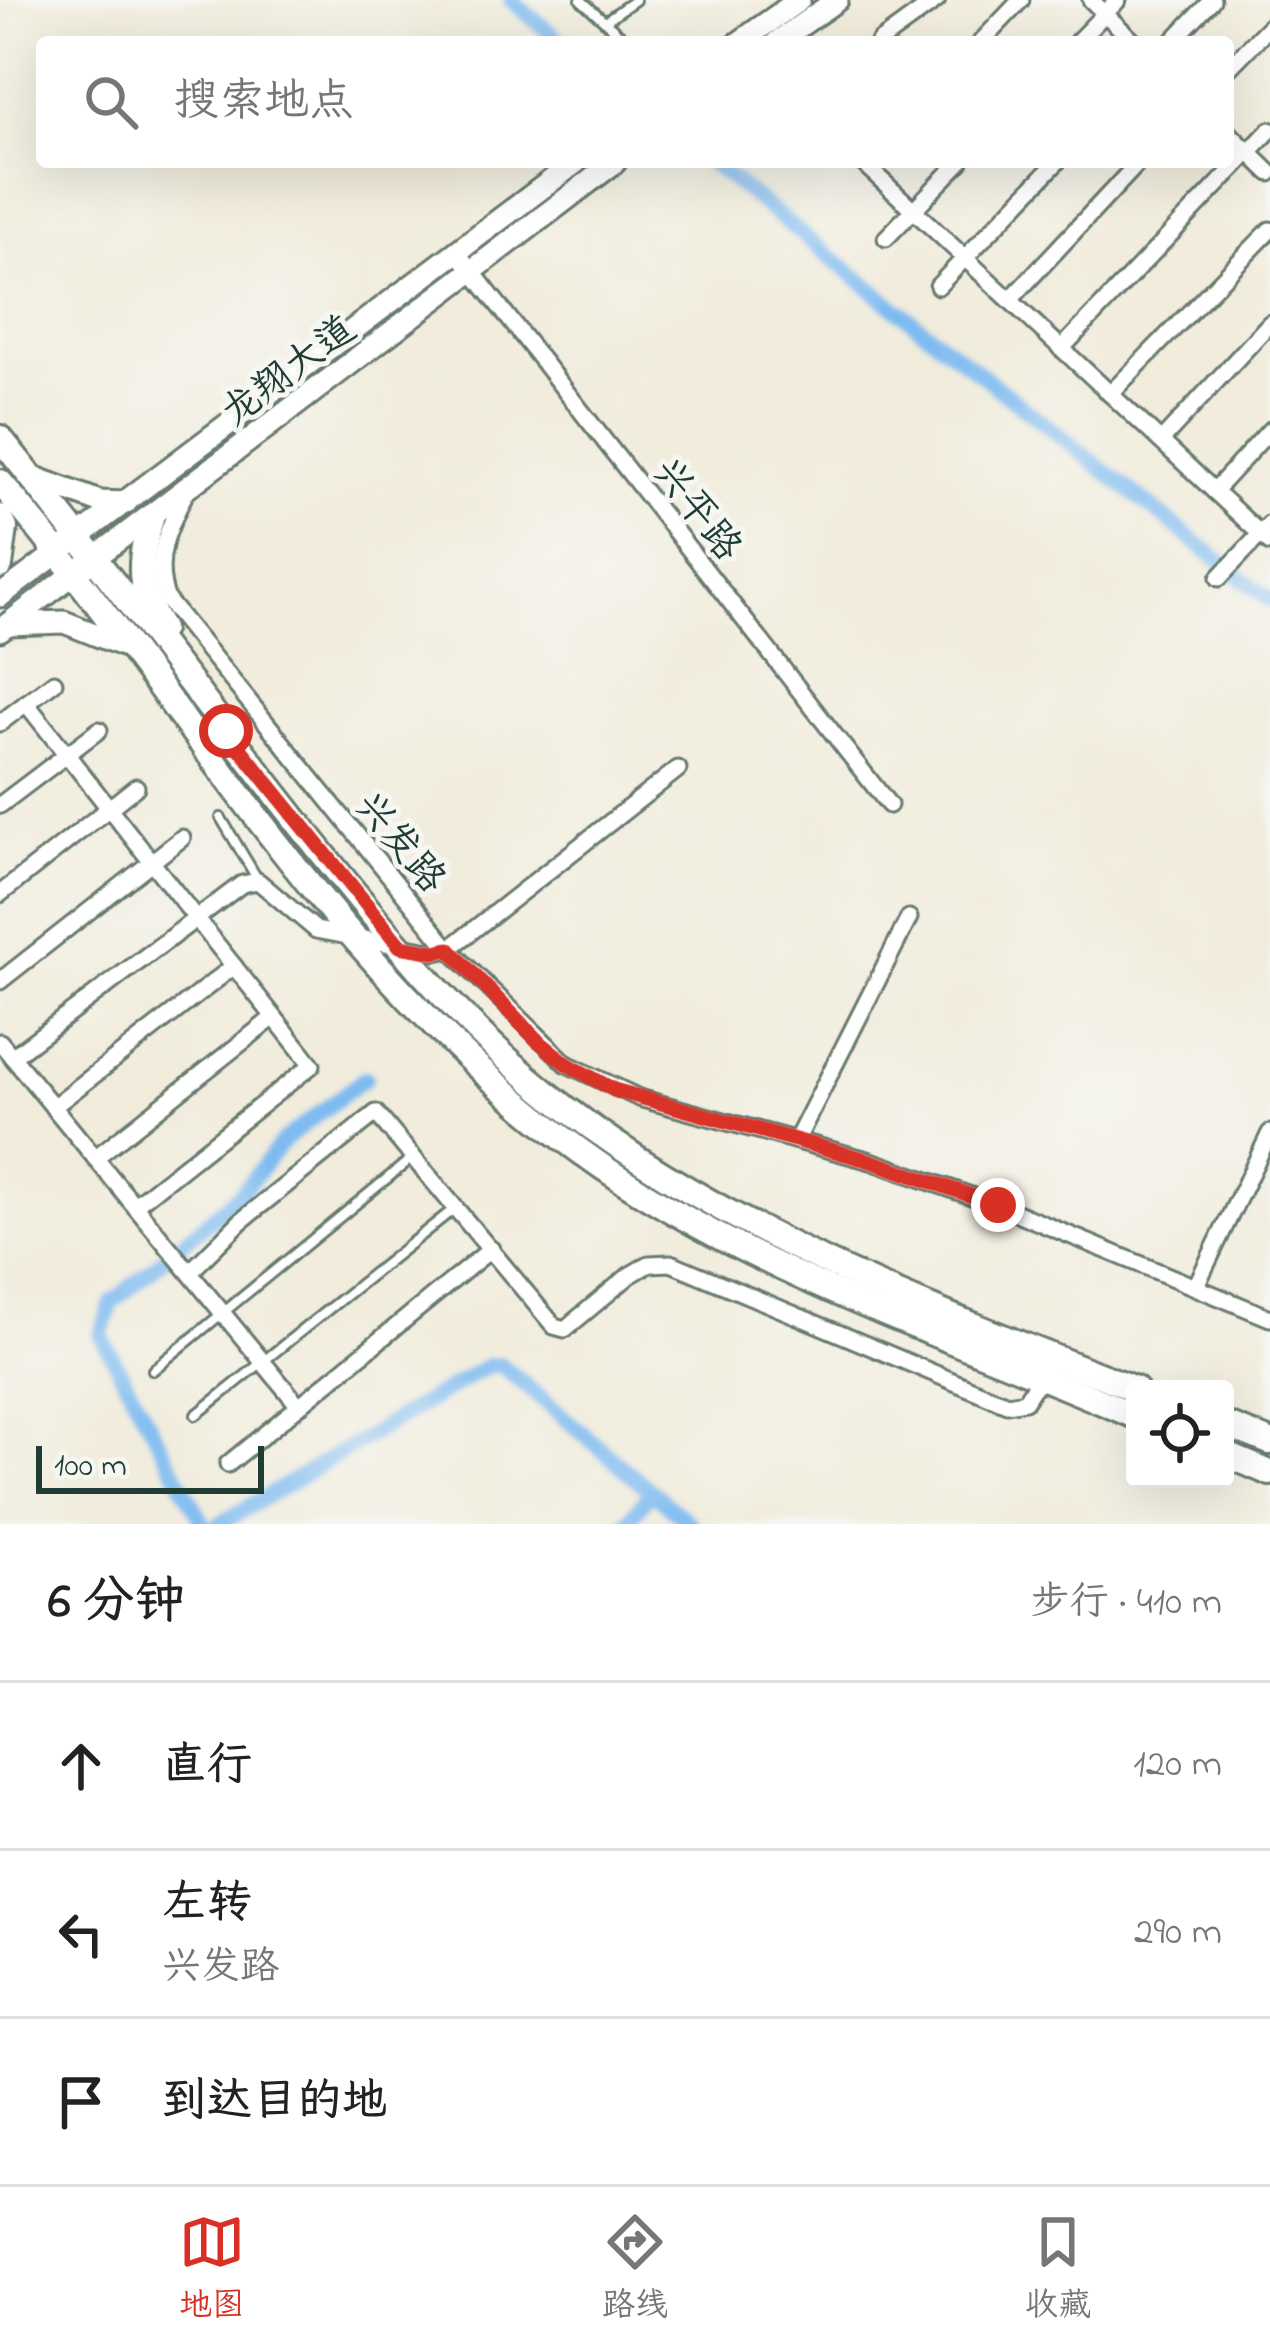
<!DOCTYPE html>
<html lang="zh">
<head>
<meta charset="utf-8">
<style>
  :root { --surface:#fff; --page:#f6f6f6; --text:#222; --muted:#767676; --line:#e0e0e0; --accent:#d93025 }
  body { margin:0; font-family:"Indie Flower","LXGW WenKai TC",sans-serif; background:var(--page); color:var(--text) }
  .controls { position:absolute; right:36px; bottom:36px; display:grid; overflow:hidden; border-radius:12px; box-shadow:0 12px 48px #0002 }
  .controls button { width:108px; height:108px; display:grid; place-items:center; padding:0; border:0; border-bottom:3px solid var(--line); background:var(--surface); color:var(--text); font:60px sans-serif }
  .scale { position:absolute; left:36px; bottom:30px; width:228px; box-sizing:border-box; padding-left:12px; border:6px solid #1f3d34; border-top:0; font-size:33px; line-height:42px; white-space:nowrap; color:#1f3d34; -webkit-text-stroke:9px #f6f6f2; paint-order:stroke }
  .stop { position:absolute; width:36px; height:36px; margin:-27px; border:9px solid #d93025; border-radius:50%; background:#fff }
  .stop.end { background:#d93025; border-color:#fff; box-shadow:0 3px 12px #0008 }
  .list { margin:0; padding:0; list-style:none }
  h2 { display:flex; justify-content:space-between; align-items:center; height:156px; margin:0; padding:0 48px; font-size:51px }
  h2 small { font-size:39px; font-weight:400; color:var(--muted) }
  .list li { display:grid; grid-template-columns:78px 1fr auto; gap:36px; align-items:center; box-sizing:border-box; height:168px; padding:0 48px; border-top:3px solid var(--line) }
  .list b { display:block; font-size:45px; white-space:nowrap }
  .list p { margin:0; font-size:39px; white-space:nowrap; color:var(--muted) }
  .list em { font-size:39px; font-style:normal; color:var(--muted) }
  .icon { flex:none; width:66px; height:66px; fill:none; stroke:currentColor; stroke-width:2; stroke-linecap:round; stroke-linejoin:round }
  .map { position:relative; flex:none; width:1270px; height:1524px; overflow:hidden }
  .search { position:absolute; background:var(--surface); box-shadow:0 12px 48px #0002; left:36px; right:36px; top:36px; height:132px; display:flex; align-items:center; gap:30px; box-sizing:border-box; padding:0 42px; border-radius:12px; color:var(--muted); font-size:45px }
  .sheet { height:660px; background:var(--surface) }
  nav { display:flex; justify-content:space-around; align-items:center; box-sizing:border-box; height:168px; border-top:3px solid var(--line); background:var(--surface); font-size:33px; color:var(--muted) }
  nav a { display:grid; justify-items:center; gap:6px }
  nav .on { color:var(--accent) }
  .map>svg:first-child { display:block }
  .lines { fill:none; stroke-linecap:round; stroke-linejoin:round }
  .canal { stroke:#7ebbf1; stroke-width:16 }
  .lane-casing { stroke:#687a6e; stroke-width:14 }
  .street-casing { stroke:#687a6e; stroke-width:21 }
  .secondary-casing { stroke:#687a6e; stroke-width:27 }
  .primary-casing { stroke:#687a6e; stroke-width:30 }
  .lane { stroke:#fff; stroke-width:8 }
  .street { stroke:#fff; stroke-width:15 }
  .secondary { stroke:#fff; stroke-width:21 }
  .primary { stroke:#fff; stroke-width:24 }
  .route { stroke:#d93025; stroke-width:15 }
  .labels { text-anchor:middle; stroke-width:10; stroke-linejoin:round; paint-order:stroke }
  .street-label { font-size:39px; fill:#1f3d34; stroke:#f6f6f2 }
</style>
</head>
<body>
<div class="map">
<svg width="1270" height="1524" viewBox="0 0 1270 1524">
  <rect width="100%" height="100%" fill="#f6f6f2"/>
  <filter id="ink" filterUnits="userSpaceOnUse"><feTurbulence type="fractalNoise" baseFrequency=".00833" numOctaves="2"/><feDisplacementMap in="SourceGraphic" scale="24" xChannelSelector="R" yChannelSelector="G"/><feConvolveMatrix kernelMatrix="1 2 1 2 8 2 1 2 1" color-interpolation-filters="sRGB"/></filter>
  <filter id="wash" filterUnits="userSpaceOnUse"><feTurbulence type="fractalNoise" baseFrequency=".004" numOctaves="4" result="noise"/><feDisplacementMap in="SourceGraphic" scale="48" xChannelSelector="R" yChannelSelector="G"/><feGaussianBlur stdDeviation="2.7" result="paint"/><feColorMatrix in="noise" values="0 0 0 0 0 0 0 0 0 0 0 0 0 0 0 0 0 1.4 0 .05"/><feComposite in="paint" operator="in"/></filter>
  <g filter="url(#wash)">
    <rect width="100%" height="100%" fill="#f1ecdb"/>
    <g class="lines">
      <g class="canal">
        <path d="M511,0L561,42"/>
        <path d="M709,162L1270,600"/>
        <path d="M204,1524L101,1336L112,1303L242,1192L283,1141L365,1078"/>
        <path d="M220,1524L487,1366L501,1365L691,1524"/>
        <path d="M626,1524L649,1494"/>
      </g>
    </g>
  </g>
  <g filter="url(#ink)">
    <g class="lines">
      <g class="lane-casing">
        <g id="lane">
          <path d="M581,0L628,42"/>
          <path d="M605,21L635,0"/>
          <path d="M221,818L258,880"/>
          <path d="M153,1370L412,1158"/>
          <path d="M196,1415L455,1208"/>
        </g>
      </g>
      <g class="street-casing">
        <g id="street">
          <path d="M1091,0L1134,42"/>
          <path d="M879,42L937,0"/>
          <path d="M981,42L1021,0"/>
          <path d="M1077,42L1118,0"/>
          <path d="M1172,42L1212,0"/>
          <path d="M1228,69L1270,26"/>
          <path d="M1228,132L1270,173"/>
          <path d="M862,162L1270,543"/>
          <path d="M886,238L960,162"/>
          <path d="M457,252L889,805"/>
          <path d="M938,286L1057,162"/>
          <path d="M1010,300L1139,162"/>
          <path d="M1061,349L1270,130"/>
          <path d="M1110,394L1270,230"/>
          <path d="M1161,441L1270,323"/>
          <path d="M1214,491L1270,430"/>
          <path d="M186,492C168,528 152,560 167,600L449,949L567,1064L639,1098L871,1161L997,1205L1270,1318"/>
          <path d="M1219,578L1270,524"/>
          <path d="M26,703L312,1065L135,1205"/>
          <path d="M0,723L54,682"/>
          <path d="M0,805L99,730"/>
          <path d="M0,894L136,787"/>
          <path d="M0,981L182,838"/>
          <path d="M0,1042L299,1406"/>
          <path d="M12,1057L242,884L258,881L316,930L435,952L449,949L678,769"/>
          <path d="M53,1107L234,966"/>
          <path d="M796,1141L909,918"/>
          <path d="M95,1158L274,1017"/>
          <path d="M190,1272L241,1221L376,1113L554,1326L565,1329L630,1275L649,1264L671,1263L1007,1404L1025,1401L1044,1371"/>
          <path d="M1196,1286L1270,1133"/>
          <path d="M228,1464L491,1249"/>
        </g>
      </g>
      <g class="secondary-casing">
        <g id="secondary">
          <path d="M740,42L799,0"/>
          <path d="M777,42L837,0"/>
          <path d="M30,476L100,502L126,503"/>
          <path d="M0,596L576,162"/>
          <path d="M9,624L64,622L127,647"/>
          <path d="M0,630L615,162"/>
        </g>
      </g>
      <g class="primary-casing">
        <g id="primary">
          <path d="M0,438C103,565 199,697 300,825C381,927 463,1030 567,1109C736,1238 939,1312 1135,1389"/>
          <path d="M0,482C190,706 337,975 580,1151C746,1272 948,1335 1135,1416"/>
          <path d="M0,517L5,528L0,566"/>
          <path d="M151,518C138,559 137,592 161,629"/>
          <path d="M1225,1424L1270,1442"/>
          <path d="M1225,1454L1270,1473"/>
        </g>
      </g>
      <use href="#lane" class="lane"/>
      <use href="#street" class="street"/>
      <use href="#secondary" class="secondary"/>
      <use href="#primary" class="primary"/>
    </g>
  </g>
  <g class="lines" filter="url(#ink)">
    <path class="route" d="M226,731L400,946L435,952L449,949L537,1040L567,1064L614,1090L871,1161L998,1205"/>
  </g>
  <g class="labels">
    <g class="street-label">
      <text transform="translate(287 369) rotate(-37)" y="14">龙翔大道</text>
      <text transform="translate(699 508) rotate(52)" y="14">兴平路</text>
      <text transform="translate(402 841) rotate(50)" y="14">兴发路</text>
    </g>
  </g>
</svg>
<div class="controls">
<button><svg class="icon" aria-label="locate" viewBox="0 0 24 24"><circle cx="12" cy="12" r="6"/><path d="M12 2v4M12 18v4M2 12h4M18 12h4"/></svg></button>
</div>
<div class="scale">100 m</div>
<div class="stop" style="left:226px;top:731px"></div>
<div class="stop end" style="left:998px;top:1205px"></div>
<div class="search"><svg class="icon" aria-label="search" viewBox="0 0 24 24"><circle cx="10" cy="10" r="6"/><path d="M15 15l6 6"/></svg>搜索地点</div>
</div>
<section class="sheet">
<h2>6 分钟<small>步行 · 410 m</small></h2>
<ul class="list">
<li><svg class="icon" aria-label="ahead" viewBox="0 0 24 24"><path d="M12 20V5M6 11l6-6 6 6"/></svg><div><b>直行</b></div><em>120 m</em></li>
<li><svg class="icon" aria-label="left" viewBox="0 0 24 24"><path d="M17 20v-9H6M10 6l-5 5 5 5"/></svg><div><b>左转</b><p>兴发路</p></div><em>290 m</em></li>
<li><svg class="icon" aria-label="arrive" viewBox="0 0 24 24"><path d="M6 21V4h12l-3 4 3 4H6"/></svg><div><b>到达目的地</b></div></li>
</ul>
</section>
<nav>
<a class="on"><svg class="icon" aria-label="map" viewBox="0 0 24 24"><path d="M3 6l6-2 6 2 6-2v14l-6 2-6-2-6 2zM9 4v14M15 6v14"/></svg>地图</a>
<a><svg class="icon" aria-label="directions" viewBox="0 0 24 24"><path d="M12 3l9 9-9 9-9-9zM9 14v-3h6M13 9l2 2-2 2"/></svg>路线</a>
<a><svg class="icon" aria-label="saved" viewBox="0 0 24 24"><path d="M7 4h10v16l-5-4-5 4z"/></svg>收藏</a>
</nav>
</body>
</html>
